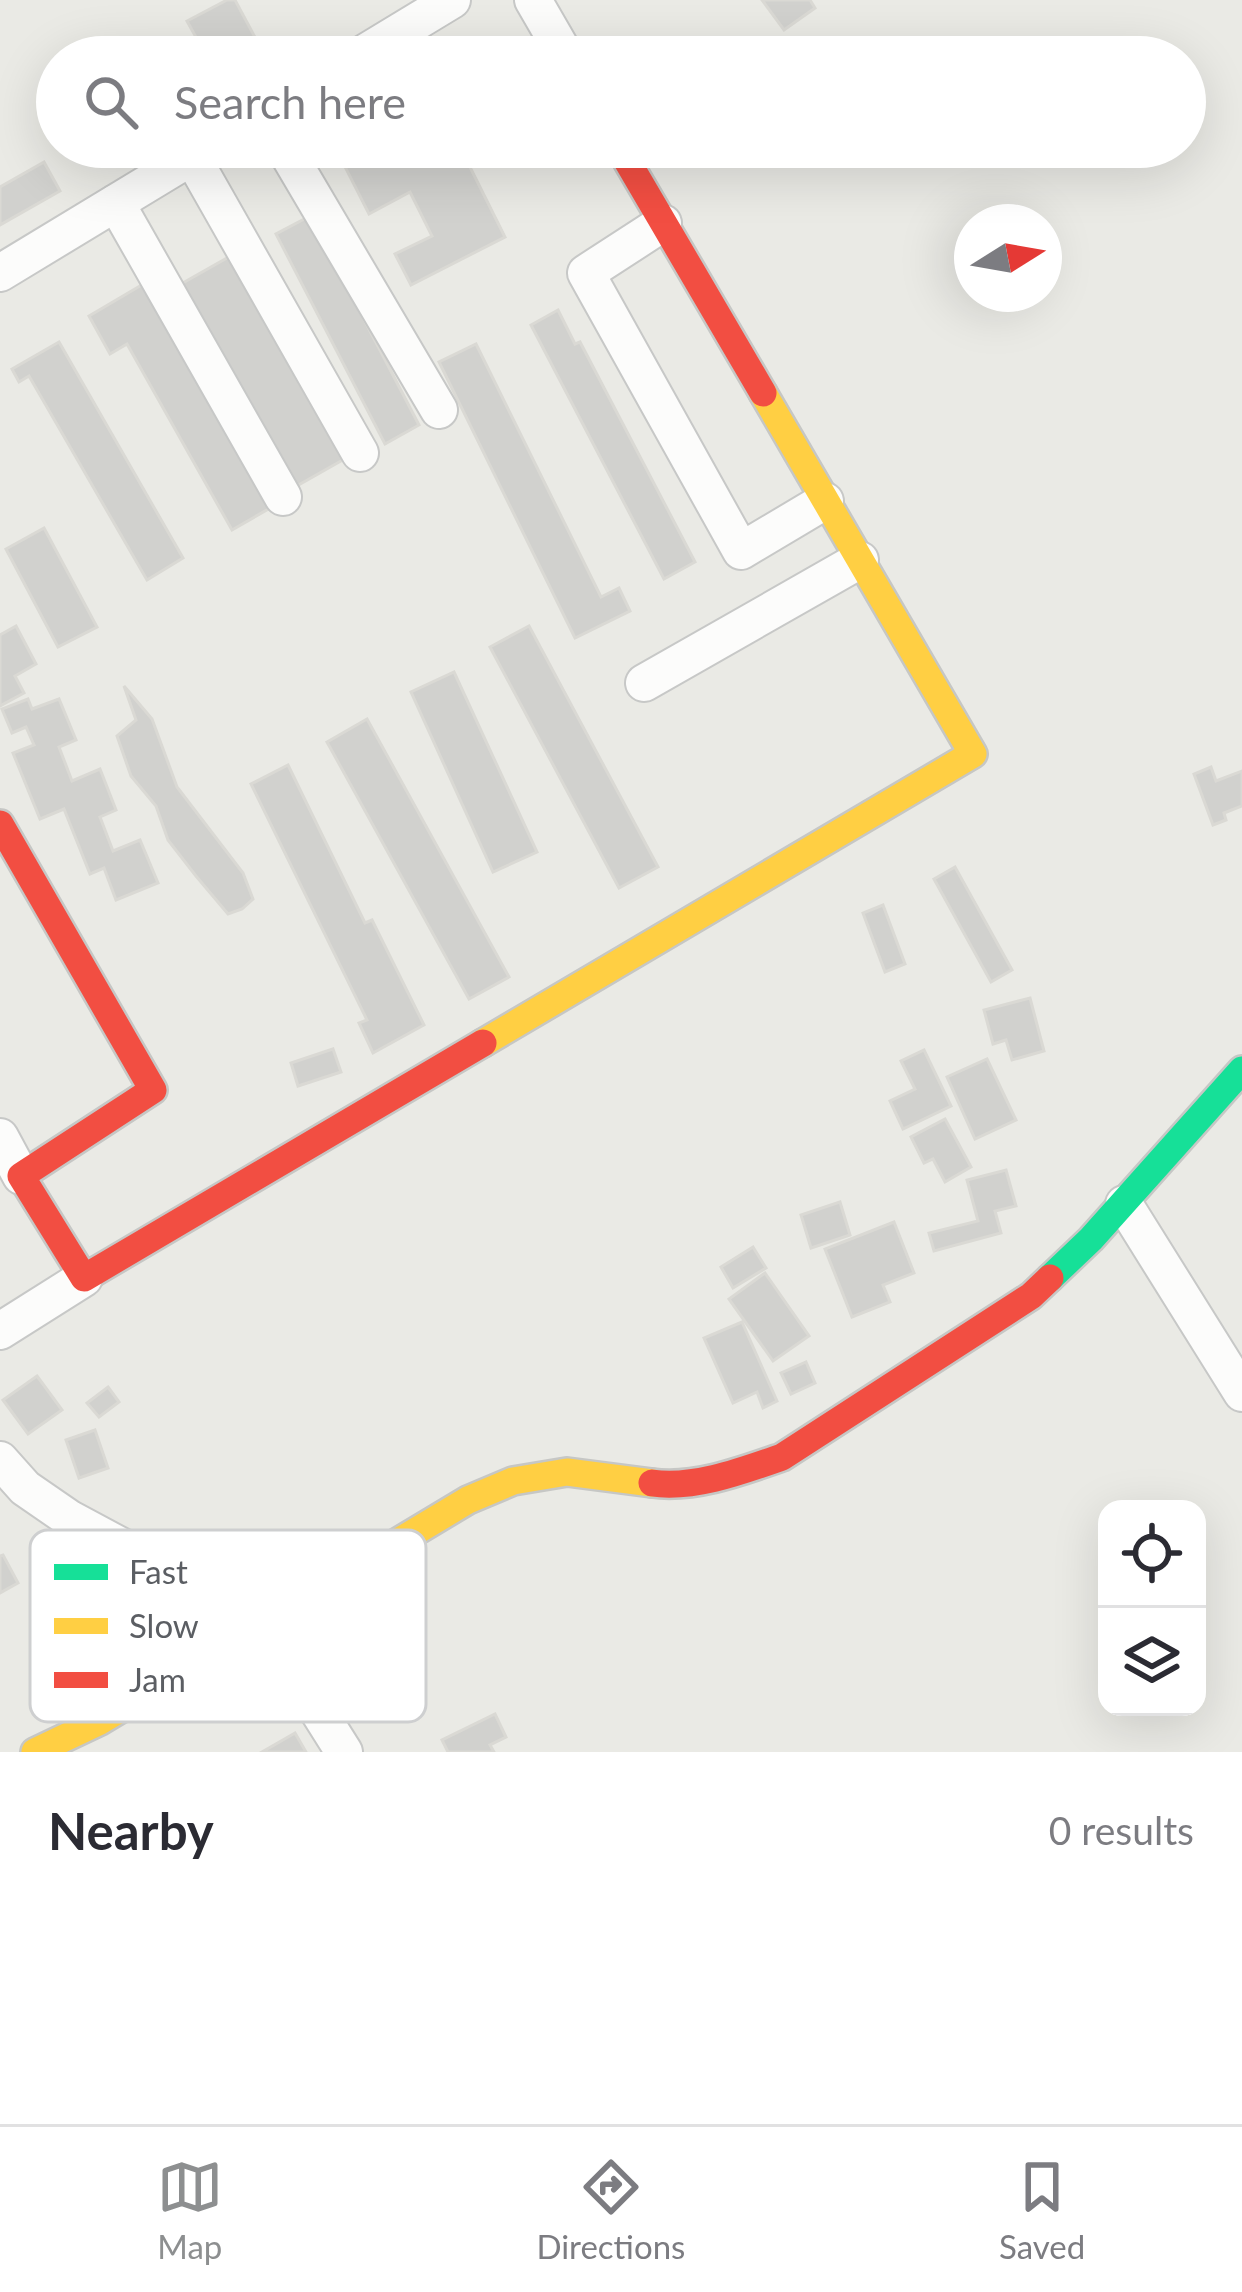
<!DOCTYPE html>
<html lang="en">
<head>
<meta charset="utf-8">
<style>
  :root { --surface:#fff; --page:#f7f7f7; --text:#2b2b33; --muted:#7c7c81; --line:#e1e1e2; --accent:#8d8f90 }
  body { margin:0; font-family:Lato,sans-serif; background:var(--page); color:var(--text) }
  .controls { position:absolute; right:36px; bottom:36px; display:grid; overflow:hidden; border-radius:24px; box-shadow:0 12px 48px #0002 }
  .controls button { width:108px; height:108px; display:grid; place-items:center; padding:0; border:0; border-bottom:3px solid var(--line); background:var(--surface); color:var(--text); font:60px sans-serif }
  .compass { position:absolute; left:954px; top:204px; width:108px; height:108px; border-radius:50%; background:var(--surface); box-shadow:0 12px 48px #0002; rotate:79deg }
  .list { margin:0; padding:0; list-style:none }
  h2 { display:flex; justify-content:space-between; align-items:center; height:156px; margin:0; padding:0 48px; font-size:51px }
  h2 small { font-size:39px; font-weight:400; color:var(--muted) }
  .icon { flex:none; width:66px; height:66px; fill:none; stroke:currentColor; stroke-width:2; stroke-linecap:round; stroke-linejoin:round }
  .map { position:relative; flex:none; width:1242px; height:1752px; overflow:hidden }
  .search { position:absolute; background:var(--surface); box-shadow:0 12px 48px #0002; left:36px; right:36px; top:36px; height:132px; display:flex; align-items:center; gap:30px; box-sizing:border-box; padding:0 42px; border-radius:66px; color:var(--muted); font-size:45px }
  .sheet { height:372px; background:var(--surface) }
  nav { display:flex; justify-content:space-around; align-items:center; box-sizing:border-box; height:168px; border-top:3px solid var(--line); background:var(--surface); font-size:33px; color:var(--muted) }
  nav a { display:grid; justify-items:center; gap:6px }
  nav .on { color:var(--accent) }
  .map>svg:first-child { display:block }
  .building { fill:#d1d1ce; stroke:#dad9d4; stroke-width:3 }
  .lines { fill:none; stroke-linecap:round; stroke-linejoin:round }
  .street-casing { stroke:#c7c8c7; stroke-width:40 }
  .fast-casing { stroke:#c6c7c5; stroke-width:32 }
  .slow-casing { stroke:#c6c7c5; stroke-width:32 }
  .jam-casing { stroke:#c6c7c5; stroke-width:32 }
  .street { stroke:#fcfcfb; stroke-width:36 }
  .fast { stroke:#16e098; stroke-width:27 }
  .slow { stroke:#ffcf43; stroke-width:27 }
  .jam { stroke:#f24e42; stroke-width:27 }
  .key { fill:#fff; stroke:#cecfd0; stroke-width:3 }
  .key-label { font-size:33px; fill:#5b5e63 }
</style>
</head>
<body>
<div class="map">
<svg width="1242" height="1752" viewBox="0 0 1242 1752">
  <rect width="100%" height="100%" fill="#eaeae5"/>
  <g class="building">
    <path d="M227,0H235L257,41L246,47L251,57H207L187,21Z"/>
    <path d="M762,0H810L815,8L784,30Z"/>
    <path d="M335,147H460L505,237L411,285L395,254L432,236L410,192L369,214Z"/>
    <path d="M44,162L60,191L0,225V187Z"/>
    <path d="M310,216L419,425L385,444L276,234Z"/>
    <path d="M234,254L348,457L295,487L181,284Z"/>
    <path d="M145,283L272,507L232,530L127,344L110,354L89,316Z"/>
    <path d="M558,310L575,344L580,342L695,562L664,579L531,325Z"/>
    <path d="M59,342L183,558L147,580L29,376L19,382L12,369Z"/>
    <path d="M476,344L601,597L619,588L630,611L575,638L439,362Z"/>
    <path d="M44,528L97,627L58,647L6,549Z"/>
    <path d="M16,626L36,664L15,676L24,693L0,706V635Z"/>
    <path d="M529,626L658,867L619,888L490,647Z"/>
    <path d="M454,672L537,852L493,872L411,692Z"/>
    <path d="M124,686L152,719L177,787L243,873L253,899L242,909L228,914L196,876L168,840L156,806L131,776L117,736L136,720Z"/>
    <path d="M28,699L32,709L59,699L76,740L59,747L72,781L100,769L116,810L100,817L113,851L140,840L158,883L116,900L104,868L90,874L64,809L40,819L13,753L34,745L26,727L12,733L2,709Z"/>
    <path d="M367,719L509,977L469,999L327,742Z"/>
    <path d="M288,765L365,923L372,920L424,1025L373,1053L359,1023L367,1020L251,784Z"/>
    <path d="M1211,767L1216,781L1242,771V806L1224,813L1226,820L1213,825L1194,774Z"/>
    <path d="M955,867L1012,970L991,982L934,879Z"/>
    <path d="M883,905L905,964L885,972L863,913Z"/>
    <path d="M1030,998L1044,1051L1012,1060L1006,1040L993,1044L984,1010Z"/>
    <path d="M333,1049L341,1072L298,1086L291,1063Z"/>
    <path d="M924,1050L951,1106L903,1129L890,1101L915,1089L901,1061Z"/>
    <path d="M987,1059L1016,1120L975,1139L947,1077Z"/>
    <path d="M945,1119L971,1167L945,1182L933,1159L924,1163L911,1137Z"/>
    <path d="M1006,1170L1016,1206L995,1211L1001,1233L934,1251L929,1233L978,1221L967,1180Z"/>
    <path d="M840,1202L850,1235L811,1248L801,1215Z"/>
    <path d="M894,1222L914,1273L883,1285L890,1302L852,1317L825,1249Z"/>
    <path d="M753,1247L766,1268L733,1288L721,1267Z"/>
    <path d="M765,1273L809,1336L773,1361L729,1299Z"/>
    <path d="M742,1322L777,1401L763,1408L757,1392L733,1403L704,1338Z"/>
    <path d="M806,1362L815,1383L791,1394L781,1373Z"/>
    <path d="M37,1376L62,1410L28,1434L3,1400Z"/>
    <path d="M108,1387L119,1402L99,1417L87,1403Z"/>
    <path d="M95,1430L108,1468L79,1478L66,1440Z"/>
    <path d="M3,1555L18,1583L0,1593V1556Z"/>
    <path d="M495,1714L506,1737L490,1745L494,1752H448L442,1740Z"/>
    <path d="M295,1733L306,1752H262Z"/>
  </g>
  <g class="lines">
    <g class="street-casing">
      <g id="street">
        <path d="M533,0L566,57"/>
        <path d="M358,57L452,0"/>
        <path d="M284,147L439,410"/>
        <path d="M192,157L360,453"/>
        <path d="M116,203L283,497"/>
        <path d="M663,223L586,273L741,551L825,501"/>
        <path d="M0,273L208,147"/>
        <path d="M644,683L860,560"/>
        <path d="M0,1137L21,1176"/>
        <path d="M1124,1204L1242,1393"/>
        <path d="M0,1331L84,1278"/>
        <path d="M0,1460L25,1488L70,1519L220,1599L257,1626L288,1663L344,1752"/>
      </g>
    </g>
    <g class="fast-casing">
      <path id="fast" d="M1050,1278L1091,1239L1242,1070"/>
    </g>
    <g class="slow-casing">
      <g id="slow">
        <path d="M483,1043L973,754L763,393"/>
        <path d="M35,1752L100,1721L468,1500L513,1481L567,1472L652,1483"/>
      </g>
    </g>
    <g class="jam-casing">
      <g id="jam">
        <path d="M619,147L763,393"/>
        <path d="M0,824L153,1090L21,1176L84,1278L483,1043"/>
        <path d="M652,1483C694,1489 742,1471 782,1457L1031,1296L1050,1278"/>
      </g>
    </g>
    <use href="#street" class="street"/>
    <use href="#fast" class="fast"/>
    <use href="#slow" class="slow"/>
    <use href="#jam" class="jam"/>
  </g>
  <rect x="30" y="1530" width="396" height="192" rx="18" class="key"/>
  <rect x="54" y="1564" width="54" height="16" fill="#16e098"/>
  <rect x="54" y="1618" width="54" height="16" fill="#ffcf43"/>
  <rect x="54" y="1672" width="54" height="16" fill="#f24e42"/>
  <g class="key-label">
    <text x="129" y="1584">Fast</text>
    <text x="129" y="1638">Slow</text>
    <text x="129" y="1692">Jam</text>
  </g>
</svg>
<div class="controls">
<button><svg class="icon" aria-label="locate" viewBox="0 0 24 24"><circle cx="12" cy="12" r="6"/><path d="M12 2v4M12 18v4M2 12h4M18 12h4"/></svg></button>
<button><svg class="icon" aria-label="layers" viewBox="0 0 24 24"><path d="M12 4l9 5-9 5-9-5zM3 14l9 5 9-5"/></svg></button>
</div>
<svg class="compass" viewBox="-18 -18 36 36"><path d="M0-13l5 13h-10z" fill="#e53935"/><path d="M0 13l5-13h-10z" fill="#7c7c81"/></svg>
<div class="search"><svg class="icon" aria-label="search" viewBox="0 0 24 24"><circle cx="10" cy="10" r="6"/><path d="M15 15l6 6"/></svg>Search here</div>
</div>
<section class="sheet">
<h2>Nearby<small>0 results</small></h2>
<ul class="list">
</ul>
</section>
<nav>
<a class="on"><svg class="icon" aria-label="map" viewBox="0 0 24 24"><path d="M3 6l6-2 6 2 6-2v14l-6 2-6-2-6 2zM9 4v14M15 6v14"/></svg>Map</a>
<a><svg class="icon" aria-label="directions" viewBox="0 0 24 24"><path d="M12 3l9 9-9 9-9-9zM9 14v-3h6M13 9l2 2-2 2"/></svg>Directions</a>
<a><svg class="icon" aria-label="saved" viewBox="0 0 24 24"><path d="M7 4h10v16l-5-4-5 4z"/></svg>Saved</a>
</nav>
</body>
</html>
